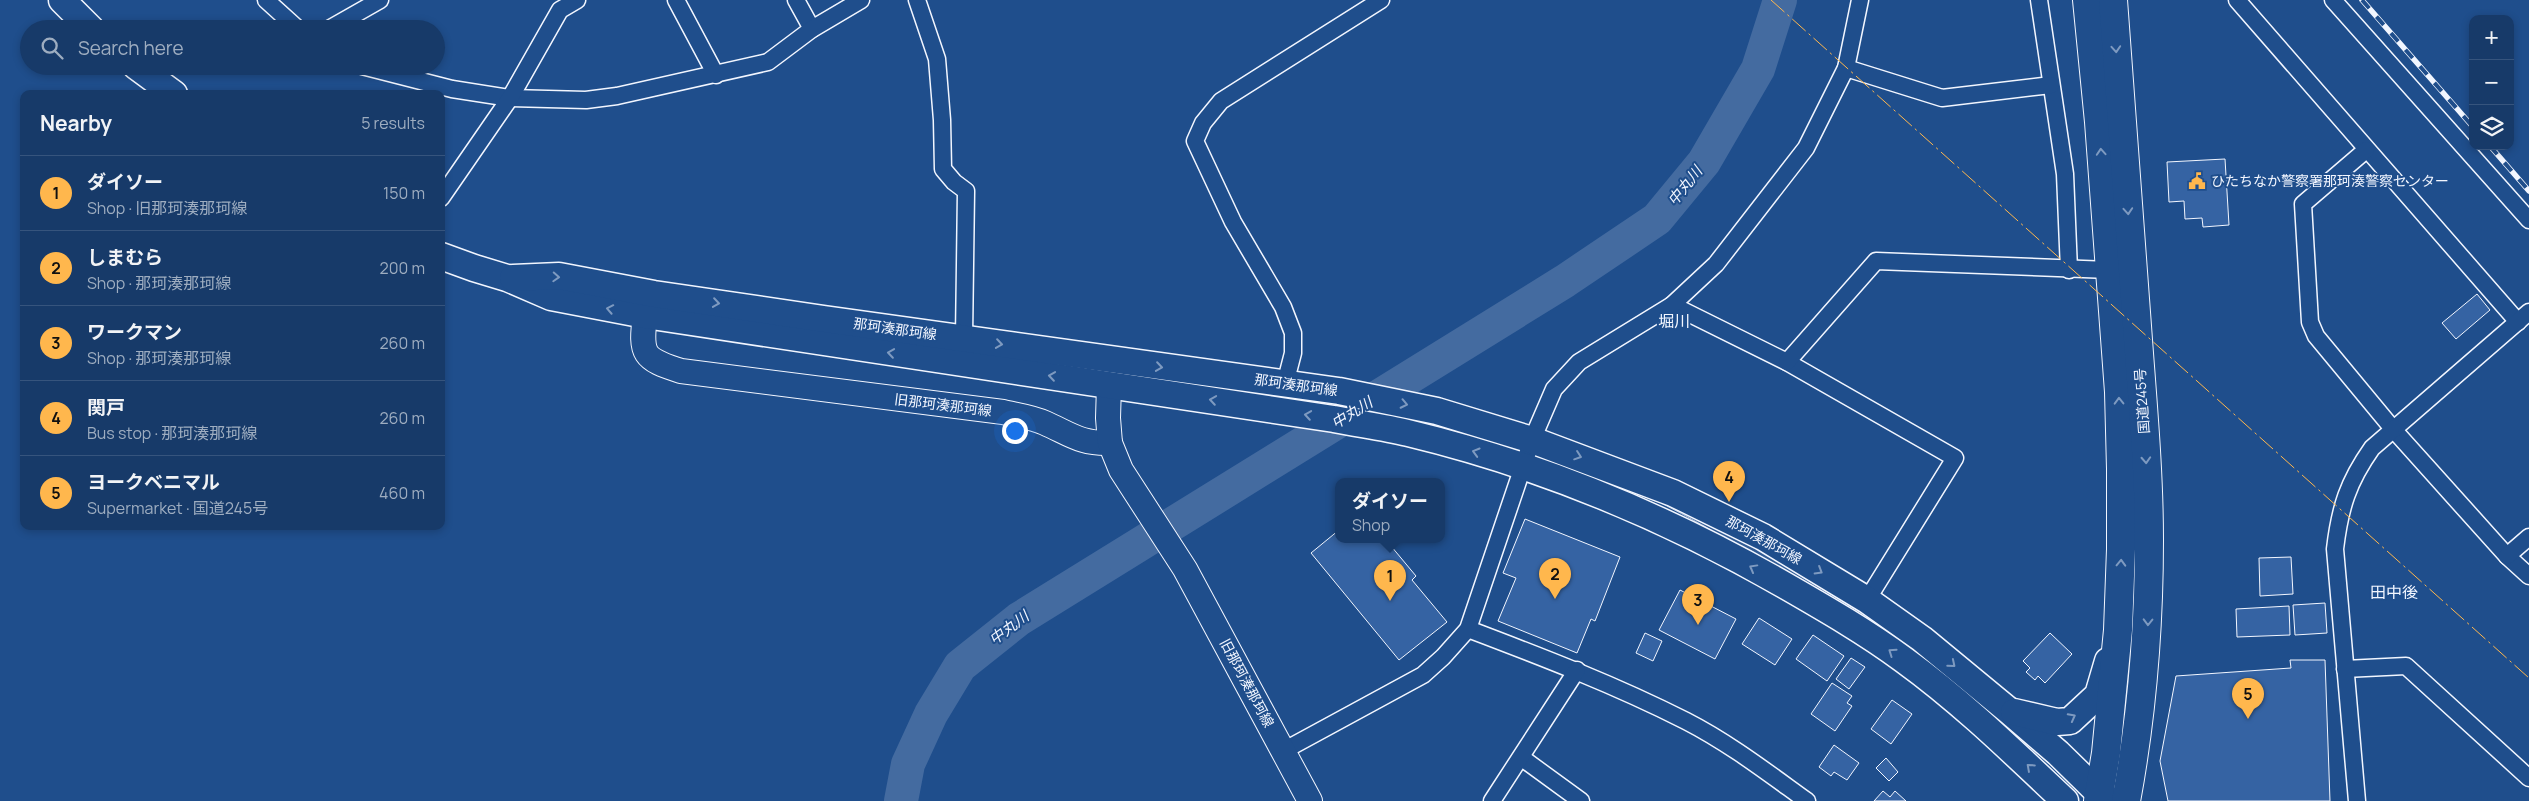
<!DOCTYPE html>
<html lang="en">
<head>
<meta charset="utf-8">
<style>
  :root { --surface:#173a69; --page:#20416f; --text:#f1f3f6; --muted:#9eadc0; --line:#36547d; --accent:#ffb74d }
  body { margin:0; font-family:Manrope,"Noto Sans JP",sans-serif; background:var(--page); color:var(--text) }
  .controls { position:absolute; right:15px; top:15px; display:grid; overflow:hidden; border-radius:10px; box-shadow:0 2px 8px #0003 }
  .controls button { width:45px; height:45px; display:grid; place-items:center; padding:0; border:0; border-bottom:1px solid var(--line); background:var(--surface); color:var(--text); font:25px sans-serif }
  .you { position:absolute; left:1014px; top:430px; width:18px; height:18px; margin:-12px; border:4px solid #fff; border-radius:50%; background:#1a73e8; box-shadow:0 0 0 8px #1a73e833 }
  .badge { display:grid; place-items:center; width:32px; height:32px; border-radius:50%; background:var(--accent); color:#111; font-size:16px; font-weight:700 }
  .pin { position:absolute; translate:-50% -41px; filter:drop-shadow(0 1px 2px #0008) }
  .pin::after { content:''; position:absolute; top:26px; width:18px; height:15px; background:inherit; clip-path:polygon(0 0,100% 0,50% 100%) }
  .popup { position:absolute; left:1335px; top:478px; width:110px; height:65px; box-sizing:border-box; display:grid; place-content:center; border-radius:10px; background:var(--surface); filter:drop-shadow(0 1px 4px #0005); font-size:16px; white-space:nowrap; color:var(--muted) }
  .popup b { font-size:19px; color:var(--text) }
  .popup::after { content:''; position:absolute; left:50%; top:100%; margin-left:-10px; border:10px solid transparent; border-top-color:var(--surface) }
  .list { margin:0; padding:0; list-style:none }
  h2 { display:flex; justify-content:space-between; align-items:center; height:65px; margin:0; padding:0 20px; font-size:21px }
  h2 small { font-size:16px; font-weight:400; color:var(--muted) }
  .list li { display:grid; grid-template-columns:32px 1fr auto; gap:15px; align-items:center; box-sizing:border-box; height:75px; padding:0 20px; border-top:1px solid var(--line) }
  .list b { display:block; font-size:19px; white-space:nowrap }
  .list p { margin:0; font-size:16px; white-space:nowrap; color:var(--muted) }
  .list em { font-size:16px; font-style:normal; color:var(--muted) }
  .icon { flex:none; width:28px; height:28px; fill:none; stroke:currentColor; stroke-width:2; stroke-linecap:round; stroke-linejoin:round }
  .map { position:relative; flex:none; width:2529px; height:801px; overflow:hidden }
  .search { position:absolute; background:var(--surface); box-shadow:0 2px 8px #0003; left:20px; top:20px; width:425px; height:55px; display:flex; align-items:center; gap:12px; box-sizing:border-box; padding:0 18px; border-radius:28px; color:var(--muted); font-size:19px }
  .panel { position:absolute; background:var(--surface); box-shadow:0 2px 8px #0003; left:20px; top:90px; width:425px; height:440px; border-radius:10px }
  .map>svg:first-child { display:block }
  .green { fill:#305b95; stroke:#a8bbd7 }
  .water { fill:#446ba0; stroke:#a8bbd7 }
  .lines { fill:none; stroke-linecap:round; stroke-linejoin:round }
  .river { stroke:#446ba0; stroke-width:34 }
  .building { fill:#3563a3; stroke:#f2f6ff }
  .street-casing { stroke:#f2f6ff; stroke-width:19 }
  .secondary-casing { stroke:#f2f6ff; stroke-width:26 }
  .primary-casing { stroke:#f2f6ff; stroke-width:29 }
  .highway-casing { stroke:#f2f6ff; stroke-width:30 }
  .street { stroke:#1f4e8c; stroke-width:16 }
  .secondary { stroke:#1f4e8c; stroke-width:24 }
  .primary { stroke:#1f4e8c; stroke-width:26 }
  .highway { stroke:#1f4e8c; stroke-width:28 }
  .rail-casing { stroke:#f2f6ff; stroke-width:5.5 }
  .rail { stroke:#1f4e8c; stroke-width:4; stroke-dasharray:11; stroke-linecap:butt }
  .power { stroke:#ffb74d; stroke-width:1; stroke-dasharray:18 4 2.5 4; stroke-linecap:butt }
  .oneway { stroke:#7e9ac0 }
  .labels { text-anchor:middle; stroke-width:4; stroke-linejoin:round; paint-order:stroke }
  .poi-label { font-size:14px; fill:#f2f6ff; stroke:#1f4e8c; text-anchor:start }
  .street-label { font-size:14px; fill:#f2f6ff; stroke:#1f4e8c }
  .water-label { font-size:15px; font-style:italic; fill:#f2f6ff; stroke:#1f4e8c }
  .quarter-label { font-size:16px; fill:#f2f6ff; stroke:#1f4e8c }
</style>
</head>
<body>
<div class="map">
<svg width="2529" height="801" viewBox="0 0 2529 801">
  <rect width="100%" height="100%" fill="#1f4e8c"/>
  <path class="green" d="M1661,498C1719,525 1777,553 1830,588C1881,621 1926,659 1972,698L1969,702C1869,633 1770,558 1661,503Z"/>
  <path class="water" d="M1773,0H1786L1763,73L1753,66Z"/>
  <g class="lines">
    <path class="river" d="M901,801L908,764L931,714L960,666L1019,619L1565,281L1657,219L1704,162L1758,69L1780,0"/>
  </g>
  <g class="building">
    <path d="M2225,159L2229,225L2203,227L2202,218L2185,219L2184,201L2169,202L2167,162Z"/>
    <path d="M2477,294L2490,310L2456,339L2442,323Z"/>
    <path d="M1525,519L1620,557L1595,621L1591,619L1577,653L1498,621L1516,578L1503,573Z"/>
    <path d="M1339,530V540H1386L1416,576L1412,580L1447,622L1399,660L1311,553Z"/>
    <path d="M2291,557L2293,594L2260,596L2259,558Z"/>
    <path d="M1680,590L1736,619L1715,659L1659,630Z"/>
    <path d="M2325,603L2327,633L2295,635L2293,605Z"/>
    <path d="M2289,606L2290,635L2237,637L2236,609Z"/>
    <path d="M1759,618L1792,639L1775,665L1742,644Z"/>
    <path d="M1645,633L1662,641L1653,661L1636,653Z"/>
    <path d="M2050,633L2072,654L2045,683L2038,676L2035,680L2026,672L2030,668L2023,661Z"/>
    <path d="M1813,635L1844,656L1827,681L1796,659Z"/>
    <path d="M1851,658L1865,667L1849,689L1836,679Z"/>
    <path d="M2290,660H2325L2330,801H2168L2160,761L2176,676L2291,668Z"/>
    <path d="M1832,683L1852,696L1847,703L1852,706L1835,731L1811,714Z"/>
    <path d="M1892,700L1912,714L1891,744L1871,729Z"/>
    <path d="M1834,745L1859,763L1847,780L1834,772L1831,776L1819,767Z"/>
    <path d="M1886,758L1898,772L1889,781L1876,768Z"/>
    <path d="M1883,791L1890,797L1895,791L1906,801H1874Z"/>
  </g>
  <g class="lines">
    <g class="street-casing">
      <g id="street">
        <path d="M266,0L298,29"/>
        <path d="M676,0L716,75"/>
        <path d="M796,0L812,29"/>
        <path d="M917,0L937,59L942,120L943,169L954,182L966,191L964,338"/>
        <path d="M2039,0L2065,174L2069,270"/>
        <path d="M2237,0L2518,322"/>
        <path d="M2333,0L2529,220"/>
        <path d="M329,29L380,0"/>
        <path d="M362,66L452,89L510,98L586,100L617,96L768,62L812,29L861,0"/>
        <path d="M1846,68L1942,98L2051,85"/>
        <path d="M2366,150L2303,204L2310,322L2316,336L2393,429L2507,556L2529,576"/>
        <path d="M441,198L510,98L560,10L577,0"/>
        <path d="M1672,305L1787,362L1955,458L1867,600"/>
        <path d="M1787,362L1876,261L2109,270"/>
        <path d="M1285,384L1293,353V333L1283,307L1233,222L1195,141L1203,123L1221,101L1381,0"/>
        <path d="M2507,556L2529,537"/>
        <path d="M1468,629C1542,657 1615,685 1686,721C1729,743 1768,773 1807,801"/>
        <path d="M2345,669L2406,666L2529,778"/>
        <path d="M1283,751L1423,675L1443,657L1468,629L1532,440L1554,389L1579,362L1672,305L1716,264L1806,148L1846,68L1860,0"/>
        <path d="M1522,758L1581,801"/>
        <path d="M1492,801L1577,670"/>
        <path d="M2357,801L2335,549C2340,507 2348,482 2372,448L2529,312"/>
      </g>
    </g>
    <g class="secondary-casing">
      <g id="secondary">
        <path d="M645,315C640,355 643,359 681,371L1003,412C1016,415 1032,417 1045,423C1070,434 1081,444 1110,443"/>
        <path d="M1109,385L1108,418L1110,443L1121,470L1185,569L1310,801"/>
      </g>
    </g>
    <g class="primary-casing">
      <g id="primary">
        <path d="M62,0L91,29"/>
        <path d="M136,66L174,94"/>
        <path d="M441,256L474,268L507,278L551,297L645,315L1334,419C1359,424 1384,427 1408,433C1541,465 1668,518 1786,586C1826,609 1866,632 1904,660C1962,702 2013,752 2065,801"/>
        <path d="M513,278L559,276L654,294L824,319L1339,391L1437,411L1532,440L1673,493L1763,537L1867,600L1922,639L2008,710L2058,753L2107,801"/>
        <path d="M2014,712L2057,722L2070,721L2098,695L2108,661"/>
      </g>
    </g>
    <g class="highway-casing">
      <g id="highway">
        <path d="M2087,0L2099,122L2119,392L2121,469V549L2118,630L2106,753L2098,801"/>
        <path d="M2113,0C2121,109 2129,218 2137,326C2142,397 2149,469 2149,540C2149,628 2142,715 2126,801"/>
      </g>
    </g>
    <use href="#street" class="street"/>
    <use href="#secondary" class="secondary"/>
    <use href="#primary" class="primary"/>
    <use href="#highway" class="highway"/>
    <g class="rail-casing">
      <g id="rail">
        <path d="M2362,0L2473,127"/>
        <path d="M2490,146L2529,191"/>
      </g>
    </g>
    <use href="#rail" class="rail"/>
    <path class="power" d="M1771,0L2529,678"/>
  </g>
  <defs><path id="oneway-chevron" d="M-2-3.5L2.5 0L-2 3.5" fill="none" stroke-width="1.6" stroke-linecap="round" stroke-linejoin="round" transform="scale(1.25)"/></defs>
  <g class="oneway">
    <use href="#oneway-chevron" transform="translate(2116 49) rotate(86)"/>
    <use href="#oneway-chevron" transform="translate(2101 152) rotate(-94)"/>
    <use href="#oneway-chevron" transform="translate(2128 211) rotate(86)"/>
    <use href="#oneway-chevron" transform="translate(556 277) rotate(3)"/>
    <use href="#oneway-chevron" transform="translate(716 303) rotate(8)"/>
    <use href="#oneway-chevron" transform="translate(610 309) rotate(-169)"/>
    <use href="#oneway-chevron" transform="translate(999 344) rotate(8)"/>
    <use href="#oneway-chevron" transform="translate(891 353) rotate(-172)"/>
    <use href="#oneway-chevron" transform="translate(1159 367) rotate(8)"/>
    <use href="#oneway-chevron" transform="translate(1052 376) rotate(-172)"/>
    <use href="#oneway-chevron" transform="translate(1213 400) rotate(-171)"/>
    <use href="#oneway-chevron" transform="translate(2119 401) rotate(-91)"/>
    <use href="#oneway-chevron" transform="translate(1404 404) rotate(12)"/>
    <use href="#oneway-chevron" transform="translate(1308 415) rotate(-171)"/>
    <use href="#oneway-chevron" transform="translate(1476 452) rotate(-164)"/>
    <use href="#oneway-chevron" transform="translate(1578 456) rotate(19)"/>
    <use href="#oneway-chevron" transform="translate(2146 460) rotate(87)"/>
    <use href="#oneway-chevron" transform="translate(2121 563) rotate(-88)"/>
    <use href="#oneway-chevron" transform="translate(1753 568) rotate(-151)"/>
    <use href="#oneway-chevron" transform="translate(1819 571) rotate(31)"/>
    <use href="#oneway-chevron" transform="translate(2148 622) rotate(91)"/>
    <use href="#oneway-chevron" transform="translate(1892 652) rotate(-145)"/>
    <use href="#oneway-chevron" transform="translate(1952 664) rotate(40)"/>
    <use href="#oneway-chevron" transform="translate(2072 717) rotate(-28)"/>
    <use href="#oneway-chevron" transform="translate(2030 767) rotate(-138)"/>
  </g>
  <defs>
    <g id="civic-bare" transform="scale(1.35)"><path d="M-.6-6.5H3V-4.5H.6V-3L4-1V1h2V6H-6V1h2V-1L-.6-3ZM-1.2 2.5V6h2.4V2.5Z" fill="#ffb74d" stroke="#1f4e8c" stroke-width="2.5" paint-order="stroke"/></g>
  </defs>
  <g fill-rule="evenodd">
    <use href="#civic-bare" x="2197" y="181"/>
  </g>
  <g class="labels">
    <g class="poi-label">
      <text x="2211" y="186">ひたちなか警察署那珂湊警察センター</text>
    </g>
    <g class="street-label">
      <text transform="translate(895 329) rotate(8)" y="5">那珂湊那珂線</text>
      <text transform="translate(1296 385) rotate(8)" y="5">那珂湊那珂線</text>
      <text transform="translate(2142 401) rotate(-94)" y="5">国道245号</text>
      <text transform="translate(943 405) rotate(7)" y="5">旧那珂湊那珂線</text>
      <text transform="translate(1764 540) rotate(29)" y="5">那珂湊那珂線</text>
      <text transform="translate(1247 683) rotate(62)" y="5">旧那珂湊那珂線</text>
    </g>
    <g class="water-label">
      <text transform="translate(1685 186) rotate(-51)" y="5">中丸川</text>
      <text transform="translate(1352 413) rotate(-32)" y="5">中丸川</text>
      <text transform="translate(1009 628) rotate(-37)" y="5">中丸川</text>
    </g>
    <g class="quarter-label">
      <text x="1674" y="327">堀川</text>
      <text x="2394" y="598">田中後</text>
    </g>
  </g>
</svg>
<div class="controls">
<button>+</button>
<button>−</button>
<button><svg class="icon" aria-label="layers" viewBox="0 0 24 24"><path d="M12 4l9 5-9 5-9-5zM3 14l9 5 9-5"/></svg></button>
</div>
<div class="you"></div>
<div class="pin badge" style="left:1390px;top:601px">1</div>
<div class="popup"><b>ダイソー</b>Shop</div>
<div class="pin badge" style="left:1555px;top:599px">2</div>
<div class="pin badge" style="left:1698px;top:625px">3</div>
<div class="pin badge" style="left:1729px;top:502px">4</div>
<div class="pin badge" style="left:2248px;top:719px">5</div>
<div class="search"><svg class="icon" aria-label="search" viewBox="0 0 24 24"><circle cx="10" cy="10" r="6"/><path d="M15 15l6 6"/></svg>Search here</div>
<section class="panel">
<h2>Nearby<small>5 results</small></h2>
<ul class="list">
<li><span class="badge">1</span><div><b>ダイソー</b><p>Shop · 旧那珂湊那珂線</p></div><em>150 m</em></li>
<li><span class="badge">2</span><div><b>しまむら</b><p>Shop · 那珂湊那珂線</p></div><em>200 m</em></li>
<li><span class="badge">3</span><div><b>ワークマン</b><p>Shop · 那珂湊那珂線</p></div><em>260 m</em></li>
<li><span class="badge">4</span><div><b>関戸</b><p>Bus stop · 那珂湊那珂線</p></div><em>260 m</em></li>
<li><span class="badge">5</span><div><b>ヨークベニマル</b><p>Supermarket · 国道245号</p></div><em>460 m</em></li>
</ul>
</section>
</div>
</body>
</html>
